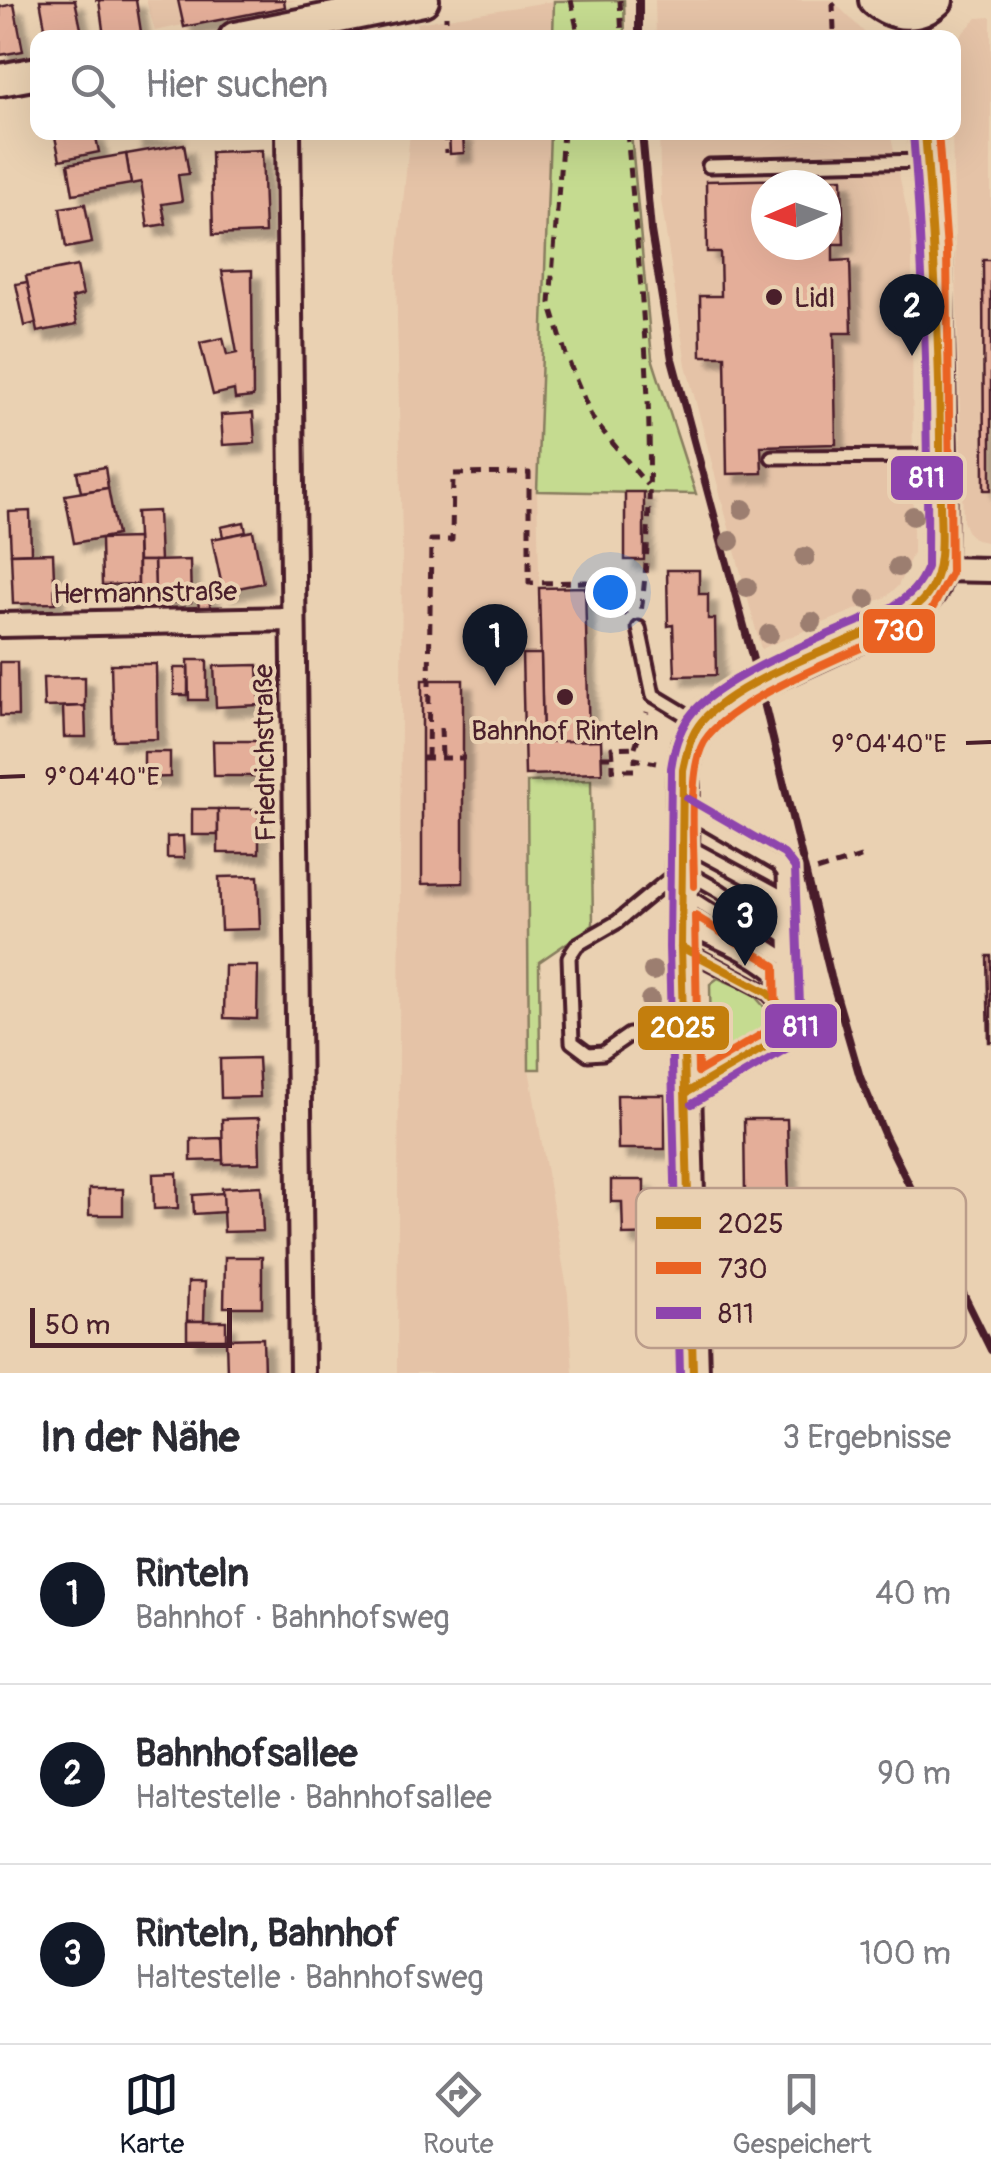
<!DOCTYPE html>
<html lang="de">
<head>
<meta charset="utf-8">
<style>
  :root { --surface:#fff; --page:#f2f2f3; --text:#2b2b33; --muted:#7c7c81; --line:#e1e1e2; --accent:#111827 }
  body { margin:0; font-family:Pangolin,sans-serif; background:var(--page); color:var(--text) }
  .compass { position:absolute; left:751px; top:170px; width:90px; height:90px; border-radius:50%; background:var(--surface); box-shadow:0 10px 40px #0002; rotate:268deg }
  .scale { position:absolute; left:30px; bottom:25px; width:202px; box-sizing:border-box; padding-left:10px; border:5px solid #4a1f2b; border-top:0; font-size:28px; line-height:35px; white-space:nowrap; color:#4a1f2b; -webkit-text-stroke:8px #ead1b2; paint-order:stroke }
  .you { position:absolute; left:610px; top:592px; width:35px; height:35px; margin:-25px; border:8px solid #fff; border-radius:50%; background:#1a73e8; box-shadow:0 0 0 15px #1a73e833 }
  .badge { display:grid; place-items:center; width:65px; height:65px; border-radius:50%; background:var(--accent); color:#fff; font-size:32px; font-weight:700 }
  .pin { position:absolute; translate:-50% -82px; filter:drop-shadow(0 2px 5px #0008) }
  .pin::after { content:''; position:absolute; top:52px; width:35px; height:30px; background:inherit; clip-path:polygon(0 0,100% 0,50% 100%) }
  .list { margin:0; padding:0; list-style:none }
  h2 { display:flex; justify-content:space-between; align-items:center; height:130px; margin:0; padding:0 40px; font-size:42px }
  h2 small { font-size:32px; font-weight:400; color:var(--muted) }
  .list li { display:grid; grid-template-columns:65px 1fr auto; gap:30px; align-items:center; box-sizing:border-box; height:180px; padding:0 40px; border-top:2px solid var(--line) }
  .list b { display:block; font-size:38px; white-space:nowrap }
  .list p { margin:0; font-size:32px; white-space:nowrap; color:var(--muted) }
  .list em { font-size:32px; font-style:normal; color:var(--muted) }
  .icon { flex:none; width:55px; height:55px; fill:none; stroke:currentColor; stroke-width:2; stroke-linecap:round; stroke-linejoin:round }
  .map { position:relative; flex:none; width:991px; height:1373px; overflow:hidden }
  .search { position:absolute; background:var(--surface); box-shadow:0 10px 40px #0002; left:30px; right:30px; top:30px; height:110px; display:flex; align-items:center; gap:25px; box-sizing:border-box; padding:0 35px; border-radius:20px; color:var(--muted); font-size:38px }
  .sheet { height:670px; background:var(--surface) }
  nav { display:flex; justify-content:space-around; align-items:center; box-sizing:border-box; height:140px; border-top:2px solid var(--line); background:var(--surface); font-size:28px; color:var(--muted) }
  nav a { display:grid; justify-items:center; gap:5px }
  nav .on { color:var(--accent) }
  .map>svg:first-child { display:block }
  .built { fill:#e5c3a7; fill-rule:evenodd }
  .green { fill:#c5db90; stroke:#887d5e; stroke-width:2.5 }
  .building { fill:#e4ae99; stroke:#4a1f2b; stroke-width:2.5; fill-rule:evenodd; filter:url(#shadow) }
  .lines { fill:none; stroke-linecap:round; stroke-linejoin:round }
  .lane-casing { stroke:#4a1f2b; stroke-width:19 }
  .street-casing { stroke:#4a1f2b; stroke-width:30 }
  .secondary-casing { stroke:#4a1f2b; stroke-width:38 }
  .path { stroke:#4a1f2b; stroke-width:5; stroke-dasharray:10 8; stroke-linecap:butt }
  .lane { stroke:#ead1b2; stroke-width:11 }
  .street { stroke:#ead1b2; stroke-width:22 }
  .secondary { stroke:#ead1b2; stroke-width:30 }
  .rail { stroke:#4a1f2b; stroke-width:8 }
  .bus-1-casing { stroke:#ead1b2; stroke-width:15 }
  .bus-2-casing { stroke:#ead1b2; stroke-width:15 }
  .bus-3-casing { stroke:#ead1b2; stroke-width:15 }
  .bus-1 { stroke:#c37e0d; stroke-width:8 }
  .bus-2 { stroke:#ea6222; stroke-width:8 }
  .bus-3 { stroke:#8e44ad; stroke-width:8 }
  .tree { fill:#9c7e70 }
  .ticks { fill:none; stroke:#4a1f2b; stroke-width:4 }
  .poi-dot { fill:#4a1f2b; stroke:#ead1b2; stroke-width:4 }
  .labels { text-anchor:middle; stroke-width:8; stroke-linejoin:round; paint-order:stroke }
  .poi-label { font-size:28px; fill:#4a1f2b; stroke:#ead1b2; text-anchor:start }
  .street-label { font-size:28px; fill:#4a1f2b; stroke:#ead1b2 }
  .key { fill:#ead1b2; stroke:#ba9c8a; stroke-width:2.5 }
  .key-label { font-size:28px; fill:#4a1f2b }
  .ticks-label { font-size:25px; text-anchor:middle; fill:#4a1f2b; stroke:#ead1b2; stroke-width:8; stroke-linejoin:round; paint-order:stroke }
  .line-badge { stroke:#ead1b2; stroke-width:4 }
  .badge-label { font-size:28px; text-anchor:middle; font-weight:bold; fill:#fff }
</style>
</head>
<body>
<div class="map">
<svg width="991" height="1373" viewBox="0 0 991 1373">
  <defs>
    <filter id="shadow"><feDropShadow dx="9" dy="9" stdDeviation="2.5" flood-color="#0004"/></filter>
  </defs>
  <rect width="100%" height="100%" fill="#ead1b2"/>
  <filter id="ink" filterUnits="userSpaceOnUse"><feTurbulence type="fractalNoise" baseFrequency=".01" numOctaves="2"/><feDisplacementMap in="SourceGraphic" scale="20" xChannelSelector="R" yChannelSelector="G"/><feConvolveMatrix kernelMatrix="1 2 1 2 8 2 1 2 1" color-interpolation-filters="sRGB"/></filter>
  <g filter="url(#ink)">
    <g class="built">
      <path d="M146,0H298L155,31Z"/>
      <path d="M655,0H832L869,37H656Z"/>
      <path d="M554,1L553,37L416,38L417,23Z"/>
      <path d="M991,17V543L976,540L968,533L963,521L952,133L954,42L977,18Z"/>
      <path d="M410,133H550L537,491L541,654L525,775L529,1069L568,1294L573,1373H397L402,541L396,272Z"/>
      <path d="M659,133H890L909,220L912,250L913,553L898,586L886,597L761,649L686,365L661,200ZM766,185H826V245H766Z"/>
    </g>
    <g class="green">
      <path d="M624,0L625,37H553L554,1Z"/>
      <path d="M550,133H631L652,358L696,494L537,491Z"/>
      <path d="M591,780L593,925L539,962L540,1069H529L527,782Z"/>
      <path d="M718,978L751,992L767,1010L764,1038L742,1051L722,1047L711,1038L710,984Z"/>
    </g>
    <g class="building">
      <path d="M40,0H75L83,38H47Z"/>
      <path d="M95,0H136L141,32L104,37L99,0Z"/>
      <path d="M178,0H284L285,7L184,27Z"/>
      <path d="M14,4L23,51L0,55V7Z"/>
      <path d="M54,132H95L99,152L60,160Z"/>
      <path d="M133,132H177L134,140Z"/>
      <path d="M449,132H463L464,153L450,154Z"/>
      <path d="M184,144L189,174L178,175L182,201L162,204L166,224L148,227L141,182L131,184L126,154Z"/>
      <path d="M262,150L265,233L213,235L211,152Z"/>
      <path d="M126,154L131,184L73,194L68,164Z"/>
      <path d="M842,178L844,244H833V261L850,260L852,333H834L836,444L761,446L762,473L727,474L725,356H701L700,296H721L720,252H707L706,181ZM766,185H826V245H766Z"/>
      <path d="M85,204L92,243L66,248L60,208Z"/>
      <path d="M983,260H991V490H984Z"/>
      <path d="M77,266L83,295L72,298L77,324L37,332L26,276Z"/>
      <path d="M252,270L253,397L235,399L234,390L213,395L200,343L223,338L227,355L237,353L222,271Z"/>
      <path d="M27,282L36,323L25,326L16,284Z"/>
      <path d="M253,413L255,443L223,445L221,415Z"/>
      <path d="M105,467L108,488L81,492L77,472Z"/>
      <path d="M108,488L117,535L74,543L65,495Z"/>
      <rect x="625" y="492" width="19" height="68"/>
      <path d="M30,511L31,553L11,554L9,512Z"/>
      <path d="M158,511L160,561H138L136,512Z"/>
      <path d="M244,522L246,532L223,537L221,527Z"/>
      <path d="M253,531L263,583L223,591L212,539Z"/>
      <path d="M137,538L138,584L102,585L101,539Z"/>
      <path d="M53,553L55,603L13,604L11,554Z"/>
      <path d="M190,560L191,602L155,603L154,561Z"/>
      <path d="M138,561H154L155,592H138Z"/>
      <path d="M667,570H699V594H708V619H715L716,675L675,676L673,625L668,626Z"/>
      <path d="M585,587L589,741L543,742L539,588Z"/>
      <path d="M198,593H210V614H199Z"/>
      <path d="M522,654H541L543,742L601,740L602,773L525,775Z"/>
      <path d="M188,660H207V700H189Z"/>
      <path d="M0,662H17L18,716H0Z"/>
      <path d="M111,664H156L157,739L113,740Z"/>
      <path d="M258,665L260,705L216,707L214,666Z"/>
      <rect x="174" y="668" width="14" height="27"/>
      <path d="M85,677V706L44,707L43,678Z"/>
      <path d="M422,680H463V883L422,884Z"/>
      <path d="M85,706L86,737H64L63,707Z"/>
      <path d="M213,741H259V776H214Z"/>
      <path d="M144,752H170V777L144,778Z"/>
      <rect x="192" y="809" width="26" height="26"/>
      <rect x="218" y="809" width="41" height="44"/>
      <path d="M183,836L184,858H167V837Z"/>
      <path d="M258,876L260,929L221,930L219,877Z"/>
      <path d="M987,956H991V1042H989Z"/>
      <path d="M225,966H258L257,1019L224,1018Z"/>
      <path d="M258,1058L260,1097L221,1098L220,1059Z"/>
      <path d="M617,1095H665V1149H618Z"/>
      <path d="M259,1118L260,1163L223,1164L222,1119Z"/>
      <path d="M744,1119H787L789,1196H745Z"/>
      <path d="M222,1138L223,1160L191,1161V1139Z"/>
      <path d="M177,1173L178,1208L154,1209L153,1174Z"/>
      <path d="M611,1180H644V1203H661L662,1234L623,1235L622,1202H611Z"/>
      <path d="M261,1186L263,1231L224,1232L222,1188Z"/>
      <rect x="89" y="1189" width="34" height="26"/>
      <path d="M223,1193L224,1212L194,1214L193,1195Z"/>
      <path d="M225,1257H262V1307H224Z"/>
      <path d="M188,1282H205L204,1321H187Z"/>
      <rect x="187" y="1321" width="39" height="18"/>
      <path d="M263,1338L264,1373H227L226,1339Z"/>
    </g>
    <g class="lines">
      <g class="lane-casing">
        <g id="lane">
          <path d="M709,166L925,161"/>
          <path d="M772,457L938,456"/>
          <path d="M639,628L653,695L698,722"/>
          <path d="M685,811L778,865L784,873L789,1033L686,1093"/>
          <path d="M685,844L776,893L785,902"/>
          <path d="M685,894L787,959"/>
          <path d="M684,927C714,940 769,961 786,989"/>
          <path d="M682,948L768,993L788,1014"/>
          <path d="M679,1033L629,1035L603,1053L588,1054L572,1042L569,957L577,945L617,922L681,869L720,891L787,937"/>
        </g>
      </g>
      <g class="street-casing">
        <g id="street">
          <path d="M288,132L302,1373"/>
          <path d="M939,569L991,570"/>
          <path d="M0,625L292,619"/>
        </g>
      </g>
      <g class="secondary-casing">
        <g id="secondary">
          <path d="M875,0C894,16 918,18 937,0"/>
          <path d="M235,38L423,0"/>
          <path d="M0,80L38,73"/>
          <path d="M693,1373L681,947L683,770L688,745L700,723L718,706L759,682L898,618L921,603L932,588L939,569L940,456L935,250L925,132"/>
        </g>
      </g>
      <g class="path">
        <path d="M571,0L579,38"/>
        <path d="M620,0L622,38"/>
        <path d="M834,30L833,5L839,0"/>
        <path d="M446,38V16"/>
        <path d="M445,132L446,153"/>
        <path d="M563,132L550,303L566,355L592,418L647,485"/>
        <path d="M627,132C641,292 661,453 641,613"/>
        <path d="M441,728L442,758"/>
        <path d="M635,747L647,712"/>
        <path d="M601,757H613V770H635V759L656,763"/>
        <path d="M613,757L612,748L635,747"/>
        <path d="M422,758H465"/>
        <path d="M428,758L431,540H452L453,474L529,473V583L593,582L627,615"/>
        <path d="M800,876L867,855"/>
      </g>
      <use href="#lane" class="lane"/>
      <use href="#street" class="street"/>
      <use href="#secondary" class="secondary"/>
      <g class="rail">
        <path d="M639,0V38"/>
        <path d="M642,132L651,231L672,359L759,682L831,977L860,1077L885,1136L991,1350"/>
      </g>
      <g class="bus-1-casing">
        <g id="bus-1">
          <path d="M681,947L768,993L788,1014L789,1033L686,1093"/>
          <path d="M693,1373L681,947L683,770C687,752 690,735 702,721C736,682 828,650 876,628C897,619 920,609 931,589C946,562 939,521 940,491C941,371 935,252 925,132"/>
        </g>
      </g>
      <g class="bus-2-casing">
        <g id="bus-2">
          <path d="M694,886C694,850 688,780 701,748C719,702 856,652 903,629L931,611L951,573L947,250L938,132"/>
          <path d="M695,916L775,966L776,1026L698,1072Z"/>
        </g>
      </g>
      <g class="bus-3-casing">
        <g id="bus-3">
          <path d="M687,798L784,854L795,868L801,1033L796,1043L692,1104"/>
          <path d="M680,1373L669,947L671,768C674,749 678,733 689,717C720,674 841,630 892,607C910,595 919,587 927,567C928,422 925,278 913,133"/>
        </g>
      </g>
      <use href="#bus-1" class="bus-1"/>
      <use href="#bus-2" class="bus-2"/>
      <use href="#bus-3" class="bus-3"/>
    </g>
    <g class="tree">
      <circle cx="743" cy="509" r="10"/>
      <circle cx="913" cy="516" r="10"/>
      <circle cx="730" cy="541" r="10"/>
      <circle cx="805" cy="557" r="10"/>
      <circle cx="898" cy="567" r="10"/>
      <circle cx="747" cy="587" r="10"/>
      <circle cx="866" cy="599" r="10"/>
      <circle cx="812" cy="622" r="10"/>
      <circle cx="769" cy="634" r="10"/>
      <circle cx="653" cy="971" r="10"/>
      <circle cx="650" cy="1000" r="10"/>
    </g>
  </g>
  <path class="ticks" d="M966,743L991,742M0,777L25,776"/>
  <g class="poi-dot">
    <circle cx="774" cy="297" r="10"/>
    <circle cx="565" cy="697" r="10"/>
  </g>
  <g class="labels">
    <g class="poi-label">
      <text x="794" y="307">Lidl</text>
      <text x="565" y="740" text-anchor="middle">Bahnhof Rinteln</text>
    </g>
    <g class="street-label">
      <text transform="translate(145 592) rotate(-1)" y="10">Hermannstraße</text>
      <text transform="translate(264 753) rotate(-91)" y="10">Friedrichstraße</text>
    </g>
  </g>
  <rect x="636" y="1188" width="330" height="160" rx="15" class="key"/>
  <rect x="656" y="1217" width="45" height="12" fill="#c37e0d"/>
  <rect x="656" y="1262" width="45" height="12" fill="#ea6222"/>
  <rect x="656" y="1307" width="45" height="12" fill="#8e44ad"/>
  <g class="key-label">
    <text x="718" y="1233">2025</text>
    <text x="718" y="1278">730</text>
    <text x="718" y="1323">811</text>
  </g>
  <g class="ticks-label">
    <text x="889" y="752">9°04'40"E</text>
    <text x="102" y="785">9°04'40"E</text>
  </g>
  <g class="line-badge">
    <rect x="889" y="454" width="76" height="48" rx="10" fill="#8e44ad"/>
    <rect x="861" y="607" width="76" height="48" rx="10" fill="#ea6222"/>
    <rect x="763" y="1002" width="76" height="48" rx="10" fill="#8e44ad"/>
    <rect x="636" y="1004" width="95" height="48" rx="10" fill="#c37e0d"/>
  </g>
  <g class="badge-label">
    <text x="927" y="487">811</text>
    <text x="899" y="640">730</text>
    <text x="801" y="1036">811</text>
    <text x="683" y="1037">2025</text>
  </g>
</svg>
<svg class="compass" viewBox="-18 -18 36 36"><path d="M0-13l5 13h-10z" fill="#e53935"/><path d="M0 13l5-13h-10z" fill="#7c7c81"/></svg>
<div class="scale">50 m</div>
<div class="you"></div>
<div class="pin badge" style="left:495px;top:686px">1</div>
<div class="pin badge" style="left:912px;top:356px">2</div>
<div class="pin badge" style="left:745px;top:966px">3</div>
<div class="search"><svg class="icon" aria-label="search" viewBox="0 0 24 24"><circle cx="10" cy="10" r="6"/><path d="M15 15l6 6"/></svg>Hier suchen</div>
</div>
<section class="sheet">
<h2>In der Nähe<small>3 Ergebnisse</small></h2>
<ul class="list">
<li><span class="badge">1</span><div><b>Rinteln</b><p>Bahnhof · Bahnhofsweg</p></div><em>40 m</em></li>
<li><span class="badge">2</span><div><b>Bahnhofsallee</b><p>Haltestelle · Bahnhofsallee</p></div><em>90 m</em></li>
<li><span class="badge">3</span><div><b>Rinteln, Bahnhof</b><p>Haltestelle · Bahnhofsweg</p></div><em>100 m</em></li>
</ul>
</section>
<nav>
<a class="on"><svg class="icon" aria-label="map" viewBox="0 0 24 24"><path d="M3 6l6-2 6 2 6-2v14l-6 2-6-2-6 2zM9 4v14M15 6v14"/></svg>Karte</a>
<a><svg class="icon" aria-label="directions" viewBox="0 0 24 24"><path d="M12 3l9 9-9 9-9-9zM9 14v-3h6M13 9l2 2-2 2"/></svg>Route</a>
<a><svg class="icon" aria-label="saved" viewBox="0 0 24 24"><path d="M7 4h10v16l-5-4-5 4z"/></svg>Gespeichert</a>
</nav>
</body>
</html>
